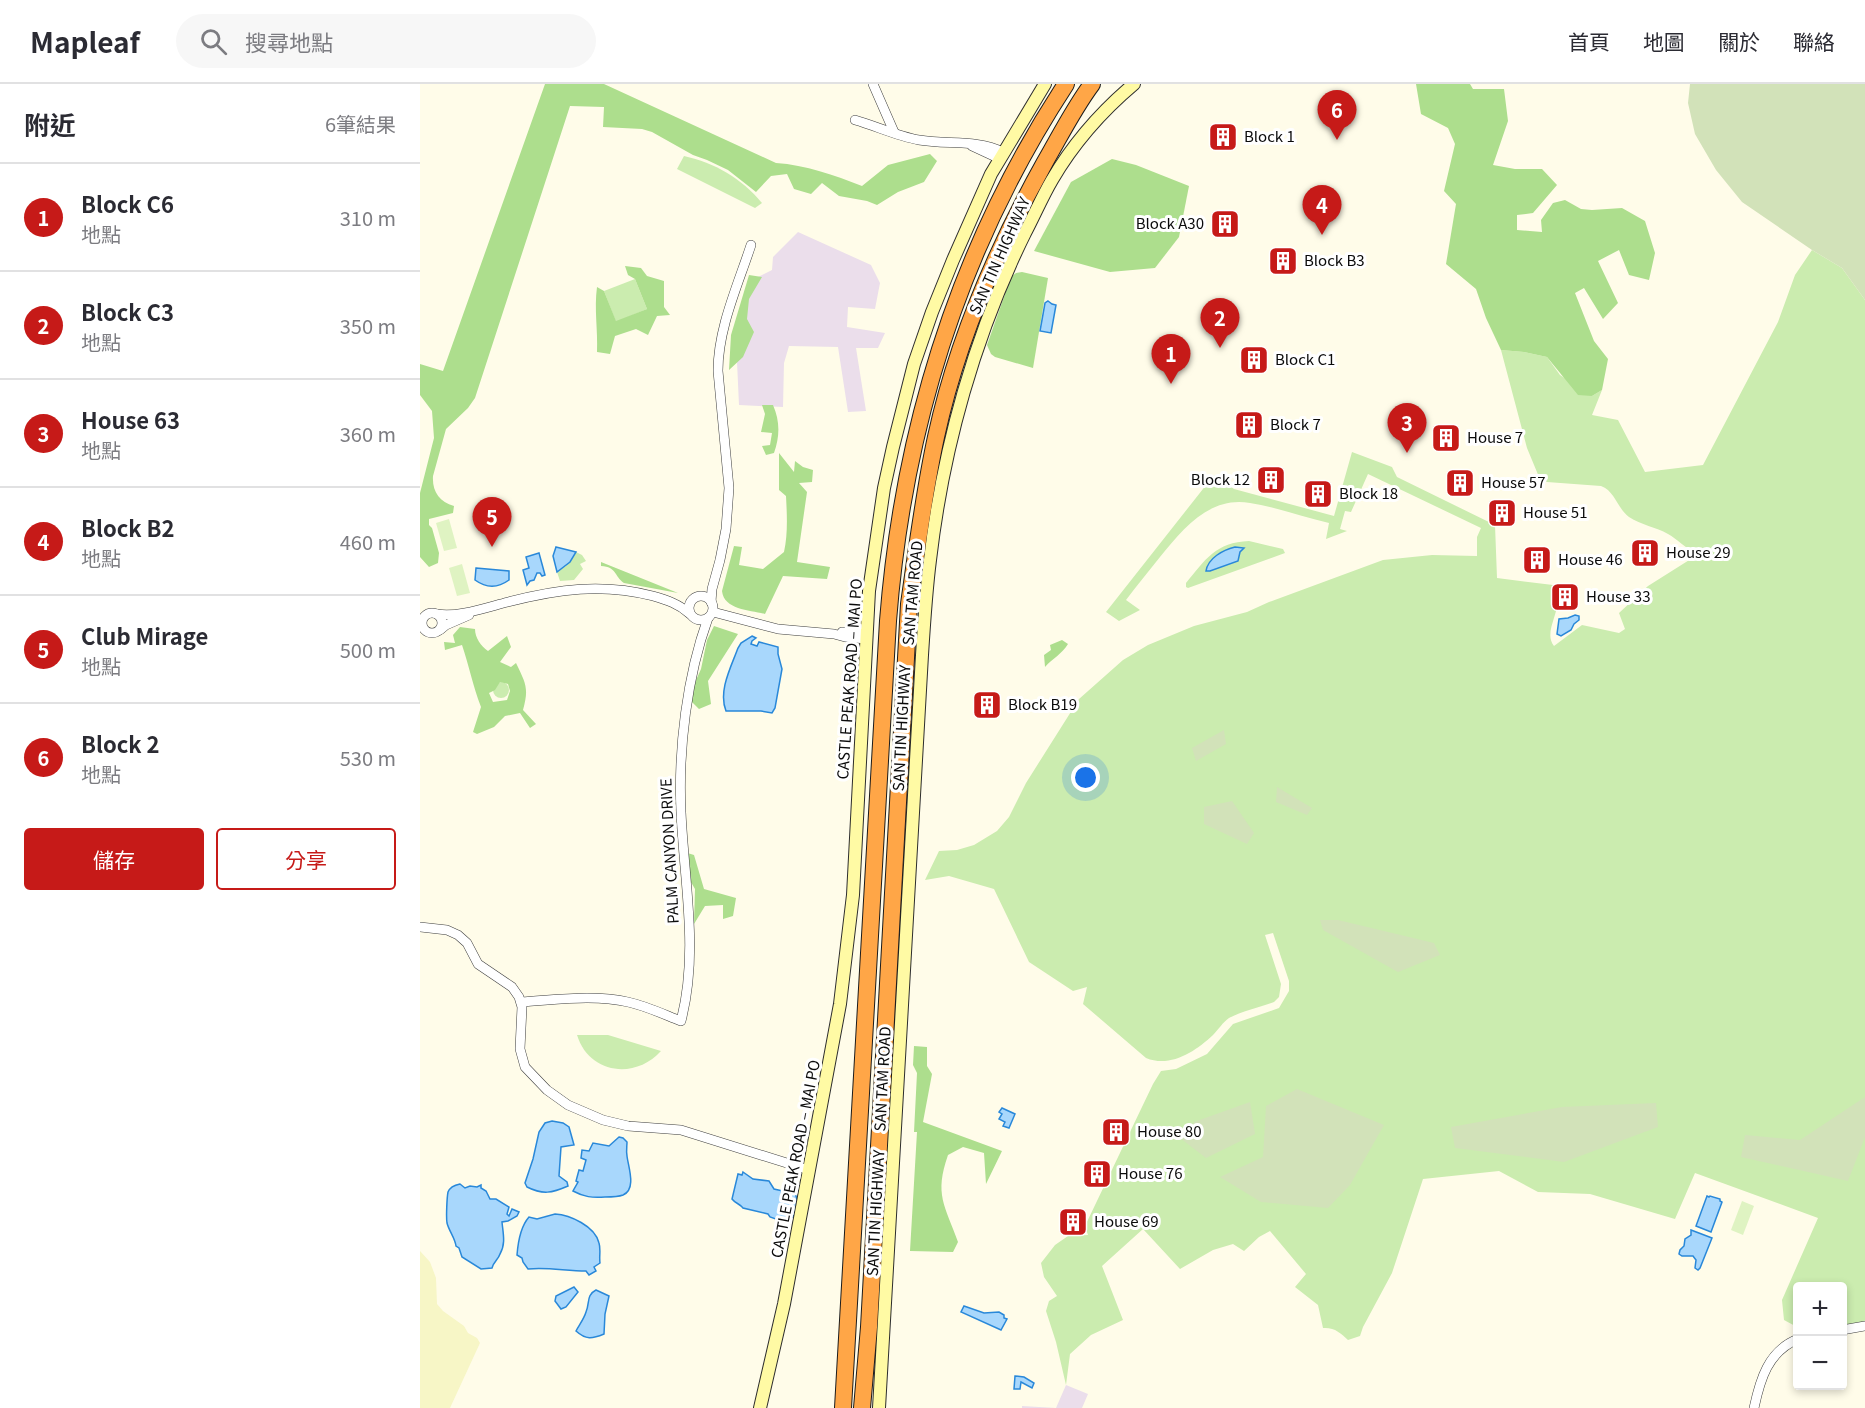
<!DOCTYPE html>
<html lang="zh-TW">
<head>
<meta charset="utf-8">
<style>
  :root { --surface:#fff; --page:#f7f7f7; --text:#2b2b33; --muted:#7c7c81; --line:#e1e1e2; --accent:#c61a18 }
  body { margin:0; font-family:Georgia,"Noto Sans TC",serif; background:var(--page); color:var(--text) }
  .controls { position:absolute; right:18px; bottom:18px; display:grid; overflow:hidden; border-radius:6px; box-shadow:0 3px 9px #0003 }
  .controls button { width:54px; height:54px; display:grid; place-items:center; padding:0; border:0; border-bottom:2px solid var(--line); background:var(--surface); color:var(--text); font:30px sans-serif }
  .you { position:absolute; left:666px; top:694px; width:21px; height:21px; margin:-15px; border:4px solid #fff; border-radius:50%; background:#1a73e8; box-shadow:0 0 0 9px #1a73e833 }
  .badge { display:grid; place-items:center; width:39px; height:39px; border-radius:50%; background:var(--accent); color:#fff; font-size:20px; font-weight:700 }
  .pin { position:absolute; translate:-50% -50px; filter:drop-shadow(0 2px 3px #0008) }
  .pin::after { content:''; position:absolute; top:32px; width:21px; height:18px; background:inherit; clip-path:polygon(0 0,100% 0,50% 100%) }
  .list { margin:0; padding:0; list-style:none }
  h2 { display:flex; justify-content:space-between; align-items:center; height:78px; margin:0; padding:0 24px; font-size:26px }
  h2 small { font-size:20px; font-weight:400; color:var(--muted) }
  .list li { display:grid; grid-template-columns:39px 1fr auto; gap:18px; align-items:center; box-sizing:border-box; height:108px; padding:0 24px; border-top:2px solid var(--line) }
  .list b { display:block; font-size:22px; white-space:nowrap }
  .list p { margin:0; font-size:20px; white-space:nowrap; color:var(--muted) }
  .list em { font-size:20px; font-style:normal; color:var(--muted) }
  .actions { display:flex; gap:12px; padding:18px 24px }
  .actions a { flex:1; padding:14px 0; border:2px solid var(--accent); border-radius:6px; text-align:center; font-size:21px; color:var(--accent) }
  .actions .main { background:var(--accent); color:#fff }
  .icon { flex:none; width:33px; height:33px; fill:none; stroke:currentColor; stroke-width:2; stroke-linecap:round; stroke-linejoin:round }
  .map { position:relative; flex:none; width:1445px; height:1324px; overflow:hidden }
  header { display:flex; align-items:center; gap:36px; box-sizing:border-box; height:84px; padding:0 30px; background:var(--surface); border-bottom:2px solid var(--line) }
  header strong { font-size:28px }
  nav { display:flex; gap:33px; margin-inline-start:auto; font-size:21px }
  .search { width:420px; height:54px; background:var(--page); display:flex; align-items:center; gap:15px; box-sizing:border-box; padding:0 21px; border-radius:33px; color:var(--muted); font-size:22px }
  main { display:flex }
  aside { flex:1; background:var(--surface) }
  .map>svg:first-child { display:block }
  .industrial { fill:#ebdeeb }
  .farmland { fill:#f7f6c6 }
  .green { fill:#cbecaf }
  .forest { fill:#adde8d; fill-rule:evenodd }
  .cemetery { fill:#d2e2b9 }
  .pitch { fill:#dff3c2 }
  .water { fill:#a8d7fc; stroke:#2988d9; stroke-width:1.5 }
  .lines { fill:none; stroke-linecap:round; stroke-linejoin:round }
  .street-casing { stroke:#3e3e3e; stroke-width:10 }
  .secondary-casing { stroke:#2d2d2d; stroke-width:14 }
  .highway-casing { stroke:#1c1c1c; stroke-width:18 }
  .street { stroke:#fff; stroke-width:9 }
  .secondary { stroke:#fffaa4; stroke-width:12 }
  .highway { stroke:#ffa647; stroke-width:16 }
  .labels { text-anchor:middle; stroke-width:6; stroke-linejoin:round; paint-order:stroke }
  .poi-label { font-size:15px; fill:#0b0b0b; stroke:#fff; text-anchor:start }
  .street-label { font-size:15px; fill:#0b0b0b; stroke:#fff }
</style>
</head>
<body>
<header>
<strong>Mapleaf</strong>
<div class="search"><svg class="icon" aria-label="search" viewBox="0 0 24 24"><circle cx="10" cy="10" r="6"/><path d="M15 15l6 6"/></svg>搜尋地點</div>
<nav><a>首頁</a><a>地圖</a><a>關於</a><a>聯絡</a></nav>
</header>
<main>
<aside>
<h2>附近<small>6筆結果</small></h2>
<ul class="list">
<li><span class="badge">1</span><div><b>Block C6</b><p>地點</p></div><em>310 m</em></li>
<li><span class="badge">2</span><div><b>Block C3</b><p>地點</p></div><em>350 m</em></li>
<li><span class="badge">3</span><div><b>House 63</b><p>地點</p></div><em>360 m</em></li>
<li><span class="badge">4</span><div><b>Block B2</b><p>地點</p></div><em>460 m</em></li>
<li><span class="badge">5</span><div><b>Club Mirage</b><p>地點</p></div><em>500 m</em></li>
<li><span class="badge">6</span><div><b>Block 2</b><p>地點</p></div><em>530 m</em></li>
</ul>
<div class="actions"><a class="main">儲存</a><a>分享</a></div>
</aside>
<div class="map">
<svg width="1445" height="1324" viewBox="0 0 1445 1324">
  <rect width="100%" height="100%" fill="#fffce9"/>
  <g class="industrial">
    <path d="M378,148L451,181L460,199L455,225L428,223L427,243L465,249L458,264H436L446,327L428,328L418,263L369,262L364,279L363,323L319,321L317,278L327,240L321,226L334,195L352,186L353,173Z"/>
    <path d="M646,1301L668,1310L662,1324H602V1322L636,1324Z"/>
  </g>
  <path class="farmland" d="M0,1167L10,1178L16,1194L17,1220L23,1227L44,1242L48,1249L57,1254L60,1259L30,1324H0Z"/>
  <g class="green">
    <path d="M264,72C295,79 321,94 342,119L335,124L257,85Z"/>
    <path d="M1392,166L1422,184L1445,216V1239L1423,1242L1422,1202H1378L1377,1243L1364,1236L1362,1216L1398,1134L1275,1089L1255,1135L1170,1110L1118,1108L1079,1087L1003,1095L972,1189L943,1243L940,1252L928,1256C921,1249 914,1243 903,1244L898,1221L875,1203L886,1190L850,1147L839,1153L824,1167L813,1160L793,1166L760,1185L723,1145L682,1182L703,1236L671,1251L650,1270L646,1301L636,1258L626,1227L629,1217L637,1212L624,1193L621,1179L635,1161L648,1152L668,1151L665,1142L733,1000L741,987L756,985L787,970L813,940L859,924L869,907V897L853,849L845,851L861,900L859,913L854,918C840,923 822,927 809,934C803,938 798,946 793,951C775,968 750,984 726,974L663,920L667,903L653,907L609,878L574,805L529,792L505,796L519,767L537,766L554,761L577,747L589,733L606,699L659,615L703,576L728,561L774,542L827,528L849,518L963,476L1012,471L1057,472V453L1061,444L948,390L931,428L925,427L920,445L927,447L906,455L909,439C883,433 856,423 830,419C789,412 763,445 740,473C729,487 717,501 706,516L720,526L699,537L686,528L794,391L814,405L914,432L932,368L972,383L977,393L1075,441L1077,494L1133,501C1148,522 1121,546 1134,562L1162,541L1199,549L1205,545L1199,529L1228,502L1274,473L1275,470C1266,464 1257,455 1248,450C1236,443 1221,441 1209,433C1197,424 1195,407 1181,402L1127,398L1119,393L1107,364L1081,266L1104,268L1127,273L1140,291L1172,312L1182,306L1172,331L1198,336L1225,388L1283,381L1358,238L1375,191Z"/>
    <path d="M215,195L227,225L196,238L184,207Z"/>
    <path d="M829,457L863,465L865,469L768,504L766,503V499C785,476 796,458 829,457Z"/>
    <path d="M156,468L162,471L166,477L160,480L163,485L154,496L140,497L137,488L146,482Z"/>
    <circle cx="81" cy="606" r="8"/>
    <path d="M157,951H188L241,967C215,996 169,990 157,951Z"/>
  </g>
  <g class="forest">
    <path d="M125,0H184L356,79C386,81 414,91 442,102L468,81L510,70L517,77L504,98L478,108L457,121L447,117L419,112L402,99L391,110L374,105L367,90L351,92L336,108L308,86L287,76L273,71L232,48L222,45L183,43L184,23L150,22L55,314L48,324L26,345L13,392C12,407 19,418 34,422L33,429L9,435V441L12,444L19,469L18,479L9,483L0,473V409L14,354L12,327L0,311V280L23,287Z"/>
    <path d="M996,0H1050L1053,5H1084L1088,37L1073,81L1095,85H1122L1137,101L1113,129L1097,131V146L1122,148L1121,136L1133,119L1145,116L1161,125L1172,126L1202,124L1225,137L1235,169L1229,196L1209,191L1199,166L1178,177L1198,219L1183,235L1164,204L1155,209L1174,257L1188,275L1182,306L1172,312L1158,311L1127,273L1104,268L1081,266L1066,234L1056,205L1026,180L1036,120L1024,107L1035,60L1028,44L1001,30Z"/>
    <path d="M692,75L716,81L769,102L759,153L735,184L690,188L614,167L651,98Z"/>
    <path d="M205,182L221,184L227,192L244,197V223L250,231L237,232L228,251L216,245L195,252L190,270L177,268C178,246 174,225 177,203L184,207L196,237L227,225L215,195L208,191Z"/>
    <path d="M602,188L628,194L613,284L575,273L571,270L567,261L591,193L596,189Z"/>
    <path d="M329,191L342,193L329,215L327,235L334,248L323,273L309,286L311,251Z"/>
    <path d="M342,321H353C360,337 360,352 354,369L346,371L342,362L350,361L352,349L341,348L345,330Z"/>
    <path d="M359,369L374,388L375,377L383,383L393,386L392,398L379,399L387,408L377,478L410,483L407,495L363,492L345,530C330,526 304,526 302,507L314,462L322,463L319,481L343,485L364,468C368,450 367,431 366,412L359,406Z"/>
    <path d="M181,478L258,509L204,499C194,492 197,483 181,482Z"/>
    <path d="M294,542L318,550L288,597L291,620L279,625L268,614L281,585L287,556Z"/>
    <path d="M40,543L55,545C55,554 61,562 68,567L87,552L91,563L80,578L91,583L96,579C106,600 109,604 103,626L116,640L110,644L100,629L85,632L74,643L57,650L53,648L61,623C53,602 49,582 42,561L25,566L24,558L35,559L33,551ZM80,598L88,600L90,607L87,616L73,618L69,609L75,606Z"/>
    <path d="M642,556L648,560C642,570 633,574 625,583L624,571L631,566L630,561Z"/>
    <path d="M261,767L274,771L284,805L316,814L313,832L303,835V821L285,822L274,840L275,805L261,781Z"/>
    <path d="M494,962L507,963V982L512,990L503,1038L582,1067L566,1100L564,1069L543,1063L528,1071C514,1111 525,1121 538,1158L533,1168L490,1167L497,1048H494L497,989L493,981Z"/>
  </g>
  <g class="cemetery">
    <path d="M1270,0H1445V216L1422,184L1392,166L1322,118L1296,86L1275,50L1268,19Z"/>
    <path d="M804,646L806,660L776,677L772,664Z"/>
    <path d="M857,703L892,724L887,731L856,718Z"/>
    <path d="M812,717L834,749L827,760L784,740V723Z"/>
    <path d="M900,836H918L1014,859L1020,871L978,888L903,846Z"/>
    <path d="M877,1005L964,1041L930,1101L908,1124L841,1118L800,1093L843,1073L846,1022Z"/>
    <path d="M1445,1013V1053L1428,1097L1321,1073L1325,1051L1380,1056Z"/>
    <path d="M830,1018L835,1050L786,1074L760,1054L774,1038Z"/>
    <path d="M1236,1019L1238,1043L1144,1078L1035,1064L1031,1043L1142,1023Z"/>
  </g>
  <g class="pitch">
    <path d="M29,435L37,464L24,467L16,439Z"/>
    <path d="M42,480L50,509L37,512L29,484Z"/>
    <path d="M1322,1117L1334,1122L1323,1151L1311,1146Z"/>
  </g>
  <g class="water">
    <path d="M628,217L632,220L636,221L631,249L620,247L625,219Z"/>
    <path d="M136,463L156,468L150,478L137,488L133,472Z"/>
    <path d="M815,463L824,464L820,468L818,477L790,487H786C788,474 803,466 815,463Z"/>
    <path d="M119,469L125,491L122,492L120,489H117L114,496L110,497L107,501L103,486L109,484L106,473Z"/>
    <path d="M56,484L89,487V496C78,504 66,504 55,496Z"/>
    <path d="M1155,531L1159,532V536L1154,540L1151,546L1141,552L1137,550L1139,535L1148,534Z"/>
    <path d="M332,552L336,554L332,557L331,560L337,562L339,558L358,563V570L362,585L355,624L352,629L341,627H306C298,607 311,583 318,564L321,559Z"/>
    <path d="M582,1024L595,1030L589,1044L583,1042L585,1038L579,1035L582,1030L579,1028Z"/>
    <path d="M132,1037L143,1039L149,1043L154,1061L141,1063L139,1092L147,1098L148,1102C132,1109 123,1111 107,1103L105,1099L113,1075L119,1048L125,1039Z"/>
    <path d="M199,1053L203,1054L207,1058C207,1062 206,1067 207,1072C208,1082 217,1105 203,1111C198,1113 190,1113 185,1113C172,1114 164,1113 153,1107L158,1098L156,1097L159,1086L163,1087L166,1076L161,1074L162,1066L169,1067L173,1059L189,1062Z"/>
    <path d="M323,1088L333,1095L349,1097L354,1105L367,1108L369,1104L374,1107L379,1120V1126L367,1139L350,1133L348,1130L323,1124C320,1120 315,1119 312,1115L318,1090L322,1091Z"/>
    <path d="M40,1100L45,1104L50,1102L57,1103L61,1101V1104L66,1107L70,1115H76L89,1123L87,1130L89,1132L92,1125L99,1128L97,1132L88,1137L82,1138C83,1149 86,1160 80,1170C78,1176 74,1177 72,1184L61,1185L42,1173L39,1164L36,1162C35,1154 29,1147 27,1139C26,1133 27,1113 28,1108C30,1103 35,1101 40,1100Z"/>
    <path d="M1287,1112L1289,1113L1290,1112L1300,1115V1117L1302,1118L1291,1148L1276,1142Z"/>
    <path d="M135,1130C150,1131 175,1142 179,1159C181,1165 179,1173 180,1179L174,1183L176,1187L169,1191L166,1187C146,1187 128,1183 108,1185L103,1178L102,1174L97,1171C98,1158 101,1142 109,1133L117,1135Z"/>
    <path d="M1271,1146L1292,1154L1280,1184L1278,1186L1275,1184L1276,1176L1273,1172H1262L1259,1170L1260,1166L1264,1162L1265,1155L1271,1151Z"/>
    <path d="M154,1203L158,1208L146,1223L141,1225L135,1217L136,1212Z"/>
    <path d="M176,1206L189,1212L185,1230L184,1250C172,1255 166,1256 156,1247C159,1241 164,1235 166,1228C170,1219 166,1211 176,1206Z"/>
    <path d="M544,1222L564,1229L579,1228L584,1231V1234L587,1235L581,1246L541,1228Z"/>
    <path d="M595,1292L604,1293L614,1299L612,1304L601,1298L600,1305H594Z"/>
  </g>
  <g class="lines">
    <g class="street-casing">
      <g id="street">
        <path d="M453,0L474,48"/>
        <path d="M435,36C456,42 477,52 499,56C528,61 556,55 583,68"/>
        <path d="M552,62L580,75"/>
        <circle cx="281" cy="524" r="12"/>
        <path d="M291,518L292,505L300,476L306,445L309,404L298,287C298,244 318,201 331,161"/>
        <path d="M293,528L358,545L414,550L425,553L446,555"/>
        <circle cx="12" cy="539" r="10"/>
        <path d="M17,530C37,534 68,523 88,518C138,505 182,499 233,512C247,516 259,520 270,530"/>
        <path d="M20,546L26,541L49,531"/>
        <path d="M422,548L446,549"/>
        <path d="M0,843L27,846L38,851L47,859L58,880L92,903L99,913L102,923L100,965L105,983L127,1006L148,1021L183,1036L208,1042L261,1046L389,1086"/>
        <path d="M101,918C136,916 173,910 208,918C226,922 243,930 261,937C279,868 264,797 261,728C258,665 267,592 288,534"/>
        <path d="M1422,1246L1445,1242"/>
        <path d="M1334,1324C1340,1296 1348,1267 1378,1255"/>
      </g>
    </g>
    <g class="secondary-casing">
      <g id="secondary">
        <path d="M340,1324L364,1220L420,920L433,811L449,507L464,404L473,363L494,280L512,228L533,176L571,90L625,0"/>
        <path d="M459,1324L502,571C504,539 506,507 510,476C523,364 555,250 605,149C614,132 622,113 632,96C653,60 682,27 714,0"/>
      </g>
    </g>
    <g class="highway-casing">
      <g id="highway">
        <path d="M423,1324L468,537C483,345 540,162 646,0"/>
        <path d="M442,1324L449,1243L489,520C497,464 504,408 516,353C537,256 577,164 625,78C640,52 654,24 672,0"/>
      </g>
    </g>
    <use href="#street" class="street"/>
    <use href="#secondary" class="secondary"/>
    <use href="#highway" class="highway"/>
  </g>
  <defs>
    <g id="building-square" transform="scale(1.5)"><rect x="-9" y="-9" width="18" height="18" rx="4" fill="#c61a18" stroke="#fff"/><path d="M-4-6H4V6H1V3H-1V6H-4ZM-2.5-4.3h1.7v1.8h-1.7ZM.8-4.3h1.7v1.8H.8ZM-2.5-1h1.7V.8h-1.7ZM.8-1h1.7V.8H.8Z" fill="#fff"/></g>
  </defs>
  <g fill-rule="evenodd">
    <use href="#building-square" x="803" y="53"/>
    <use href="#building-square" x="805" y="140"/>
    <use href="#building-square" x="863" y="177"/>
    <use href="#building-square" x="834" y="276"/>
    <use href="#building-square" x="829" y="341"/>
    <use href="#building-square" x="1026" y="354"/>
    <use href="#building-square" x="851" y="396"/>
    <use href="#building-square" x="1040" y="399"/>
    <use href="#building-square" x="898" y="410"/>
    <use href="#building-square" x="1082" y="429"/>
    <use href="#building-square" x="1225" y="469"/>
    <use href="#building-square" x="1117" y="476"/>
    <use href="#building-square" x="1145" y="513"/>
    <use href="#building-square" x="567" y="621"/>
    <use href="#building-square" x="696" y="1048"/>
    <use href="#building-square" x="677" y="1090"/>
    <use href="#building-square" x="653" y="1138"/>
  </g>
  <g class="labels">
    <g class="poi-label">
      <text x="824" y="58">Block 1</text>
      <text x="784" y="145" text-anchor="end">Block A30</text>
      <text x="884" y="182">Block B3</text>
      <text x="855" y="281">Block C1</text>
      <text x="850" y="346">Block 7</text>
      <text x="1047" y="359">House 7</text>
      <text x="830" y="401" text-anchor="end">Block 12</text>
      <text x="1061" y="404">House 57</text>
      <text x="919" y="415">Block 18</text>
      <text x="1103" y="434">House 51</text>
      <text x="1246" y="474">House 29</text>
      <text x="1138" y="481">House 46</text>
      <text x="1166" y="518">House 33</text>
      <text x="588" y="626">Block B19</text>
      <text x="717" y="1053">House 80</text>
      <text x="698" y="1095">House 76</text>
      <text x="674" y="1143">House 69</text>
    </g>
    <g class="street-label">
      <text transform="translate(580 172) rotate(-66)" y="5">SAN TIN HIGHWAY</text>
      <text transform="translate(493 509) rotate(-85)" y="5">SAN TAM ROAD</text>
      <text transform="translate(430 595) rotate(-86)" y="5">CASTLE PEAK ROAD – MAI PO</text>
      <text transform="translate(482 644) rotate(-87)" y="5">SAN TIN HIGHWAY</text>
      <text transform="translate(250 767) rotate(-93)" y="5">PALM CANYON DRIVE</text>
      <text transform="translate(463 995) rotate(-87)" y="5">SAN TAM ROAD</text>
      <text transform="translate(376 1075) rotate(-79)" y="5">CASTLE PEAK ROAD – MAI PO</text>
      <text transform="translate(456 1129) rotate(-87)" y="5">SAN TIN HIGHWAY</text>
    </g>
  </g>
</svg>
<div class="controls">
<button>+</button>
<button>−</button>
</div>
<div class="you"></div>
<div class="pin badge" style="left:751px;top:300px">1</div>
<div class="pin badge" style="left:800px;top:264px">2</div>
<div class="pin badge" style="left:987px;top:369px">3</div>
<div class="pin badge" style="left:902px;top:151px">4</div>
<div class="pin badge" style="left:72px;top:463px">5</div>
<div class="pin badge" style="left:917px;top:56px">6</div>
</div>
</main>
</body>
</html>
